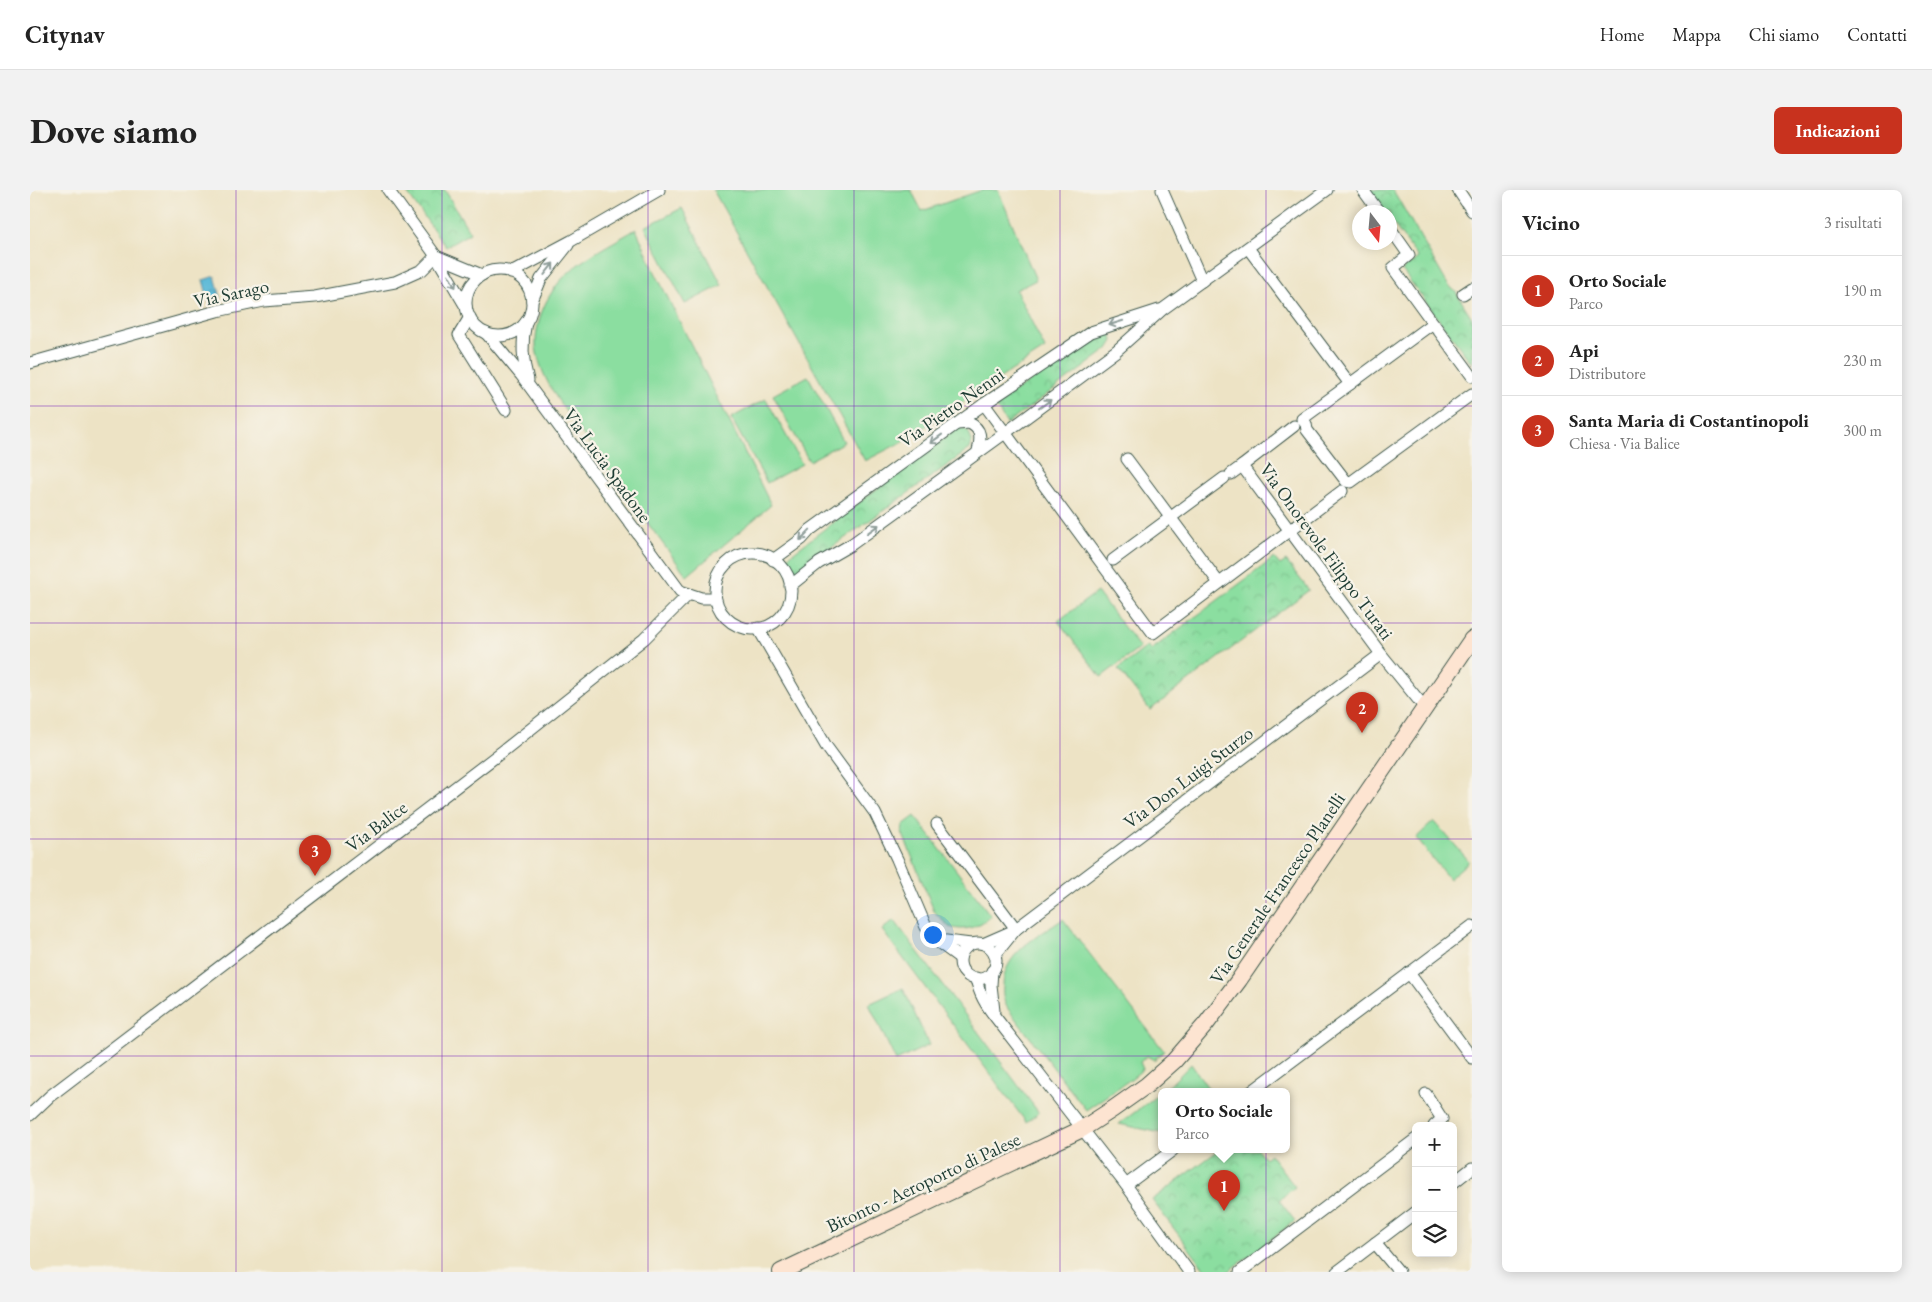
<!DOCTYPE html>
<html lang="it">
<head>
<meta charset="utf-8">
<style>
  :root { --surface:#fff; --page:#f2f2f2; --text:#222; --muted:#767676; --line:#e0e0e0; --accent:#c8321e }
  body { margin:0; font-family:"EB Garamond",serif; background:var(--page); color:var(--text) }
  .controls { position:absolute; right:15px; bottom:15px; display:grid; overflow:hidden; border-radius:8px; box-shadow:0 2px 12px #0003 }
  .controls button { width:45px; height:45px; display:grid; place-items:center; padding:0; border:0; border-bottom:1px solid var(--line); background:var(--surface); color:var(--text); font:25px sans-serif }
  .compass { position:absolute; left:1322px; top:15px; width:45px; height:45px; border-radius:50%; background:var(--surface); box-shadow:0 2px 12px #0003; rotate:164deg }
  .you { position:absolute; left:902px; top:744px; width:18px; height:18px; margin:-12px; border:4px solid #fff; border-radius:50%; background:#1a73e8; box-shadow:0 0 0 8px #1a73e833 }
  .badge { display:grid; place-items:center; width:32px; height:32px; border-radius:50%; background:var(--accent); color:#fff; font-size:16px; font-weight:700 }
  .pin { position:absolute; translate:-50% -41px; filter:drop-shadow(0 1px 2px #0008) }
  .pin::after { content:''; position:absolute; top:26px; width:18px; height:15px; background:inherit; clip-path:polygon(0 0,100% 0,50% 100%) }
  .popup { position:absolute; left:1128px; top:898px; width:132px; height:65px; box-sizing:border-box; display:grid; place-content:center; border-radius:8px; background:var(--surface); filter:drop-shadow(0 1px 4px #0005); font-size:16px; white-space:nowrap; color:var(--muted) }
  .popup b { font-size:19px; color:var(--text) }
  .popup::after { content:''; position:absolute; left:50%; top:100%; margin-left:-10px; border:10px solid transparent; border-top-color:var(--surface) }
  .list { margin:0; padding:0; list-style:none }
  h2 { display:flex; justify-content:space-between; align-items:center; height:65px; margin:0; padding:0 20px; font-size:21px }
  h2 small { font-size:16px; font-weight:400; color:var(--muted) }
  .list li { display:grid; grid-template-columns:32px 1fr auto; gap:15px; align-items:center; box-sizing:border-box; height:70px; padding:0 20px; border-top:1px solid var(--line) }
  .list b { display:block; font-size:19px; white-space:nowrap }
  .list p { margin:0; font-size:16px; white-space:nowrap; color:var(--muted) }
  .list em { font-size:16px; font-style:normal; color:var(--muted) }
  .icon { flex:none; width:28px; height:28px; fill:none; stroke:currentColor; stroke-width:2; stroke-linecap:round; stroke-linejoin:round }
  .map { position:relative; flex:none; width:1442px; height:1082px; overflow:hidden; border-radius:8px }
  header { display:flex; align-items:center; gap:30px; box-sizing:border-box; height:70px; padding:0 25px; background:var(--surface); border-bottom:1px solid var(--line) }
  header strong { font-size:24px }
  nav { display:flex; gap:28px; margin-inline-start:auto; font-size:18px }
  .intro { display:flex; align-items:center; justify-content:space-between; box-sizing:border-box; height:120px; padding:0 30px }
  h1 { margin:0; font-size:35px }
  .button { padding:12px 22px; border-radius:8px; background:var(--accent); color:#fff; font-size:18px; font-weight:700 }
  main { display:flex; gap:30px; padding:0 30px }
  aside { flex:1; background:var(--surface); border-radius:8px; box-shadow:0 2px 12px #0003 }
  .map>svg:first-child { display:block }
  .green { fill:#8bdea0; stroke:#558e6a }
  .park { fill:url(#park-crowns); stroke:#558e6a }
  .water { fill:url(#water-ripples); stroke:#3c7a86 }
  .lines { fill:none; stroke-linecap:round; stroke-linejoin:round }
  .street-casing { stroke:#3e564a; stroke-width:13 }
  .secondary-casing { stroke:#3e564a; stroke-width:18 }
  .street { stroke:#fff; stroke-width:11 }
  .secondary { stroke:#fde4d1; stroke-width:16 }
  .oneway { stroke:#8f9e9a }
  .grid { fill:none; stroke:#7b2cbf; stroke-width:1; stroke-opacity:0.55 }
  .labels { text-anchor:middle; stroke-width:4.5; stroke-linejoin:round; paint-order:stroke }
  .street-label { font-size:19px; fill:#1f3d34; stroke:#f7f3e8 }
</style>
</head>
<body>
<header>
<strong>Citynav</strong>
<nav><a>Home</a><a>Mappa</a><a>Chi siamo</a><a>Contatti</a></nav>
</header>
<div class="intro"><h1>Dove siamo</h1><a class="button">Indicazioni</a></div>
<main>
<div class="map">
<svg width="1442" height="1082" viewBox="0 0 1442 1082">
  <defs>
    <pattern id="park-crowns" width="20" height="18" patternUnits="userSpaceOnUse" patternTransform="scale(1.25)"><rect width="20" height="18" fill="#8bdea0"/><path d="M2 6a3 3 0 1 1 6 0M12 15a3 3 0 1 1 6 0" fill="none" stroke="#78bf8a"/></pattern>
    <pattern id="water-ripples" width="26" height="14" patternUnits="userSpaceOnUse" patternTransform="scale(1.25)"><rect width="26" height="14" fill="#59b8d7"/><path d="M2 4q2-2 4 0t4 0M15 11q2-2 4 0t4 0" fill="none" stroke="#4997af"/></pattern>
  </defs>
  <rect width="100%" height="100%" fill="#f7f3e8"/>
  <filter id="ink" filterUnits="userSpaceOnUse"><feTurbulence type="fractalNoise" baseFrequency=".02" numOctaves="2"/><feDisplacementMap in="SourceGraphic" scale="10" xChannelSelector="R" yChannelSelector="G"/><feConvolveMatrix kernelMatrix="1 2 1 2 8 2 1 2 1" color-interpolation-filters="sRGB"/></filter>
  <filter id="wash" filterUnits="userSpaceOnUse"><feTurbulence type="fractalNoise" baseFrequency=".0096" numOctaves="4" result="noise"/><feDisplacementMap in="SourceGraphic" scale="20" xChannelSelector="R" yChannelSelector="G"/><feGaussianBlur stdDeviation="1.12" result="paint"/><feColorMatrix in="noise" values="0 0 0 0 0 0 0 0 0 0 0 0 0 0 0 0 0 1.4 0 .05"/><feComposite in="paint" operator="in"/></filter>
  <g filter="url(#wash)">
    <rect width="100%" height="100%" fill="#ede3c5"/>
    <g class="green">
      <path d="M683,0H881L892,21L952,0H968L1006,90L986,100L1015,159L870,253L835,271Z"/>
      <path d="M652,18L692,95L655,114L615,37Z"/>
      <path d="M606,39L625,82L741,315L657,386C625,343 593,301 562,257C542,229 515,199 507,163C503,144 511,118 522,102C541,72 577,57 606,39Z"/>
      <path d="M778,186L814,252L779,271L743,205Z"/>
      <path d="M736,209L772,274L737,293L701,228Z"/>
      <path d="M1067,402L1110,458L1071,487L1028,431Z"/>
      <path d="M885,626L961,726C947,737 937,742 919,737L904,721L872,642L873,635Z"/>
      <path d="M1404,631L1439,671L1419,689L1386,648Z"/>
      <path d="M1033,729L1134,861L1124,870L1117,866L1110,872L1113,879L1101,889L1056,920L978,819C974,812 972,805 973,797C973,762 1008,747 1033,729Z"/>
      <path d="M864,730L1009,923L996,932L852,740Z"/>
      <path d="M873,798L899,855L866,871L839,814Z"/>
      <path d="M1161,874L1181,902H1132L1131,943L1089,934L1137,898Z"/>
    </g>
    <g class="park">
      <path d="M375,0H415L440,43L416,57Z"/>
      <path d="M1338,0H1363L1418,95L1425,101L1442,128V174L1372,80L1388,68L1360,29V22H1354Z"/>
      <path d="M1076,142L1082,145L1083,151L1078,159L977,234L965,215L1068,145Z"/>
      <path d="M929,237L938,241L942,251L940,259L763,385L756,368Z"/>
      <path d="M1244,368L1250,375L1256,371L1279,400L1120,520L1088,479L1118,456L1121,460Z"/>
      <path d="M1189,960H1228L1235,968L1240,964L1265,997L1249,1010L1265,1031L1198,1082H1177L1122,1010Z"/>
    </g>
    <path class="water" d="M185,86L191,108L179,112L173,90Z"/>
  </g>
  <g filter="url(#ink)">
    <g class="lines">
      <g class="street-casing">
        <g id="street">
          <path d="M358,0L406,66L436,117"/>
          <path d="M1132,0L1172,91"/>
          <path d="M1333,0L1349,22"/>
          <path d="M1428,0L1442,21"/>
          <path d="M1218,58L1320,194L1403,133L1363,78L1379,65L1360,38"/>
          <path d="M406,66L452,85"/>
          <circle cx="469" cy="113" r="33"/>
          <path d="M481,83L541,51L629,0"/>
          <path d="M1433,104L1442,98"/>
          <path d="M502,111L511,89L538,55"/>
          <path d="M440,127L429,145L476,220"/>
          <path d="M496,132C491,153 492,170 498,190"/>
          <path d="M1403,133L1442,186"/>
          <path d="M456,143L491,185L650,401L671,408H684"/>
          <path d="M0,173L187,121L234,111L285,107L365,92L392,80L406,66"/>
          <path d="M1320,194L1272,229L1276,234L1277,240L1316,291L1321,292L1442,204"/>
          <path d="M954,214L1123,443L1312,301"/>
          <path d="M927,234L939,233C952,239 951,248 948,261"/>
          <path d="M1264,236L1212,276L1351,464L1395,518"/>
          <path d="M1097,269L1189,393"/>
          <path d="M1201,284L1212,276"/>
          <circle cx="723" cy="401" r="38"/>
          <path d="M743,370L772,349L780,340L954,214L1061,142L1129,120"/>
          <path d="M1083,370L1194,288"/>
          <path d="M760,396L789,373L822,354L975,243L1086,161L1133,119L1297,0"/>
          <path d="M728,438L796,556L845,623L867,669L896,737L904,749L930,768"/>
          <path d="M907,634L986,739"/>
          <path d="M908,750L941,754"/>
          <circle cx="948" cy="771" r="18"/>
          <path d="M953,754L985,740"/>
          <path d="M965,765L986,739L1351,464"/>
          <path d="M962,781L961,795L964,821"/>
          <path d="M1379,783L1442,868"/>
          <path d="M946,788C949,804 956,815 966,828L1096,995L1143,960"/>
          <path d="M1221,902L1442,736"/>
          <path d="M1396,904L1412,929L1404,936"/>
          <path d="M0,925L20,906L473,561L614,449L659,404"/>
          <path d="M1423,993L1442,978"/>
          <path d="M1096,995L1159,1082"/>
          <path d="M1345,1053L1369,1082"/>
          <path d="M1210,1082L1386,949"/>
          <path d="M1307,1082L1386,1022"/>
        </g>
      </g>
      <g class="secondary-casing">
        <path id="secondary" d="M751,1082L1052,939L1083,919L1117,895L1144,871L1176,834L1209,790L1442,449"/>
      </g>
      <use href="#street" class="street"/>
      <use href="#secondary" class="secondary"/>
    </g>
    <defs><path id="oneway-shaft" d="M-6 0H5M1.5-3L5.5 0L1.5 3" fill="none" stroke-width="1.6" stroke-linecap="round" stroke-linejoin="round" transform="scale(1.25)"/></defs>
    <g class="oneway">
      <use href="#oneway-shaft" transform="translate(519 79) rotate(-52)"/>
      <use href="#oneway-shaft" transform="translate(422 91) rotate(60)"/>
      <use href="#oneway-shaft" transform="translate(1086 133) rotate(163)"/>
      <use href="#oneway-shaft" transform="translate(1015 214) rotate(-36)"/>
      <use href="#oneway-shaft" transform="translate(906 249) rotate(144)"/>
      <use href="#oneway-shaft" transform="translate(843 339) rotate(-36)"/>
      <use href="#oneway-shaft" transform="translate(775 345) rotate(134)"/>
    </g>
  </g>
  <path class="grid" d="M206,0V1082M412,0V1082M618,0V1082M824,0V1082M1030,0V1082M1236,0V1082M0,216H1442M0,433H1442M0,649H1442M0,866H1442"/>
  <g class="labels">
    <g class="street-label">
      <text transform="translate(201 103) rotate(-12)" y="7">Via Sarago</text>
      <text transform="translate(921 217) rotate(-35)" y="7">Via Pietro Nenni</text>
      <text transform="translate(578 275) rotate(54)" y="7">Via Lucia Spadone</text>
      <text transform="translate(1297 361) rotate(54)" y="7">Via Onorevole Filippo Turati</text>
      <text transform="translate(1158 587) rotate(-37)" y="7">Via Don Luigi Sturzo</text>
      <text transform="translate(346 636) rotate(-37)" y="7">Via Balice</text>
      <text transform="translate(1247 698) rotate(-56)" y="7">Via Generale Francesco Planelli</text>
      <text transform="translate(893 992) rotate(-25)" y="7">Bitonto - Aeroporto di Palese</text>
    </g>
  </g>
</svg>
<div class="controls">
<button>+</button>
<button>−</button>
<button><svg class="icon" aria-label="layers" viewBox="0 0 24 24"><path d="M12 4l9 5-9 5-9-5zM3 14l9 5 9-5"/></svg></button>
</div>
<svg class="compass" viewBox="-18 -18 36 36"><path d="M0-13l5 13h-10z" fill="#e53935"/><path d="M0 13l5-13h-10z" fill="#767676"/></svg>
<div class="you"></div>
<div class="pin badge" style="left:1194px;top:1021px">1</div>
<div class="popup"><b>Orto Sociale</b>Parco</div>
<div class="pin badge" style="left:1332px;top:543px">2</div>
<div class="pin badge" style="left:285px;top:686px">3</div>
</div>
<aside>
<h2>Vicino<small>3 risultati</small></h2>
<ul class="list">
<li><span class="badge">1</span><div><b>Orto Sociale</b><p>Parco</p></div><em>190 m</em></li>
<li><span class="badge">2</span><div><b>Api</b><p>Distributore</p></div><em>230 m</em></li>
<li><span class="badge">3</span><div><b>Santa Maria di Costantinopoli</b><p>Chiesa · Via Balice</p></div><em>300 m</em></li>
</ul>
</aside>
</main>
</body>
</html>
